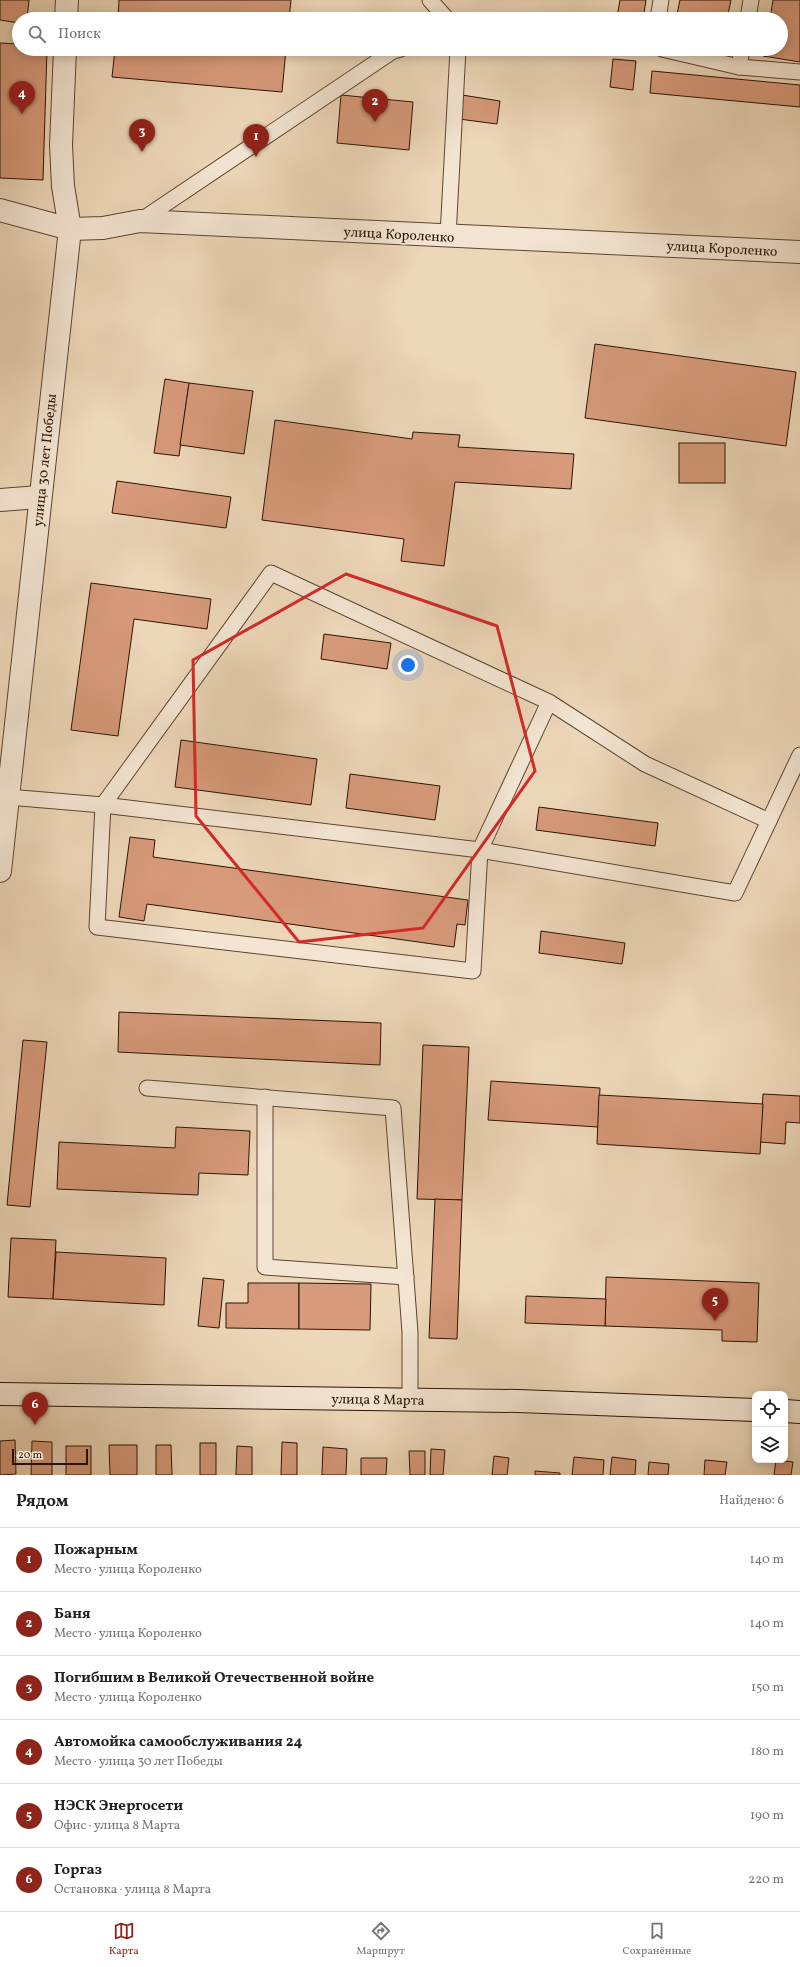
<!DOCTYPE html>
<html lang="ru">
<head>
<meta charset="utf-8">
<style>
  :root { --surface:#fff; --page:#f2f2f2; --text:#202124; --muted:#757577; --line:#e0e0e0; --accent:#8f2418 }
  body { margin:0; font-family:Vollkorn,serif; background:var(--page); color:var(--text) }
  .controls { position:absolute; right:12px; bottom:12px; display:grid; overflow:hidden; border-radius:8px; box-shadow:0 2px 10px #0003 }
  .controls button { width:36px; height:36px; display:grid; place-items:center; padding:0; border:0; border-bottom:1px solid var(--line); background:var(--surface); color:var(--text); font:20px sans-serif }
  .scale { position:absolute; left:12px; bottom:10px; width:76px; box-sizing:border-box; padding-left:4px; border:2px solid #2d1303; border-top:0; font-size:11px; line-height:14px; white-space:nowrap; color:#2d1303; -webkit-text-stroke:3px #f3e5d2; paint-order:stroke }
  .you { position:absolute; left:408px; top:665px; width:14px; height:14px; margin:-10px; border:3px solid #fff; border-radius:50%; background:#1a73e8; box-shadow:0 0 0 6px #1a73e833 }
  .badge { display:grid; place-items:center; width:26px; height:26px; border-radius:50%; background:var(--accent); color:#fff; font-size:13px; font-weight:700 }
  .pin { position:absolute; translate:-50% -33px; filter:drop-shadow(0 1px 2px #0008) }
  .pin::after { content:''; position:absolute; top:21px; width:14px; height:12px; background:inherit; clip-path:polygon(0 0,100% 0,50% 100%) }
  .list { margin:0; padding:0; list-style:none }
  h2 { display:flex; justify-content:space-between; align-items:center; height:52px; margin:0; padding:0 16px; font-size:17px }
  h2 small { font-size:13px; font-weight:400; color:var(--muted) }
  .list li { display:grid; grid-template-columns:26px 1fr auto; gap:12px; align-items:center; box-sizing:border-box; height:64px; padding:0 16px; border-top:1px solid var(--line) }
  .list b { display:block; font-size:15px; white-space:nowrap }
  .list p { margin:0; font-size:13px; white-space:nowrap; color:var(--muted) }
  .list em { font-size:13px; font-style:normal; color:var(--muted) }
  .icon { flex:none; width:22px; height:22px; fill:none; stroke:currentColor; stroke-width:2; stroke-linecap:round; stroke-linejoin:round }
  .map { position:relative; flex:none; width:800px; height:1475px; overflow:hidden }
  .search { position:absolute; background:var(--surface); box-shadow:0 2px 10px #0003; left:12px; right:12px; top:12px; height:44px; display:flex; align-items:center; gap:10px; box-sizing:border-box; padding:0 14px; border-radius:22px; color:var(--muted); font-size:15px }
  .sheet { height:436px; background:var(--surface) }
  nav { display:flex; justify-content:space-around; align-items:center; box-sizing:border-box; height:56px; border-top:1px solid var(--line); background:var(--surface); font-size:11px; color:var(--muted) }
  nav a { display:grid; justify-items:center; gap:2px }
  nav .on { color:var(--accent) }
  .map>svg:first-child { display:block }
  .building { fill:#d79a7a; stroke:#2d1303 }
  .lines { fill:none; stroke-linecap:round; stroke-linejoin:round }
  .service-casing { stroke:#5d4430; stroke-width:17 }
  .minor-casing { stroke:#5d4430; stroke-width:24 }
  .secondary-casing { stroke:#2d1303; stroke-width:24 }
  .service { stroke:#f3e5d2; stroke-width:15 }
  .minor { stroke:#f3e5d2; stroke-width:22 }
  .secondary { stroke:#f3e5d2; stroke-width:22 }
  .marked { fill:none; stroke:#d62828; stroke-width:3; stroke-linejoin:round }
  .labels { text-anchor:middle; stroke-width:3.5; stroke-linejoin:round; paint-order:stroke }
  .street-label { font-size:14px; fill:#2d1303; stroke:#f3e5d2 }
</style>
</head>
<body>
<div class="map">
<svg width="800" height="1475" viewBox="0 0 800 1475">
  <rect width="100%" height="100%" fill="#edd7b9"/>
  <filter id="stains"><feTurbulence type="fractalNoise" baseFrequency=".005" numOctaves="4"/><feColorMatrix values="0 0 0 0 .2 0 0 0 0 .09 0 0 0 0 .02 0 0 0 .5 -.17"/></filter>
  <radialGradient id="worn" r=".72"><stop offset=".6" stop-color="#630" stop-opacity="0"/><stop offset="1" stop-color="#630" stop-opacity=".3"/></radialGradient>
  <g class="building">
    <path d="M0,0H29L27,19H19V23L0,20Z"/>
    <path d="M119,0H291L289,19H118Z"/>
    <path d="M620,0H646L643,19L617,17Z"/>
    <path d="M680,0H731L727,19H676Z"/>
    <path d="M773,0H800V62L763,56L764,49H781V19H770Z"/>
    <path d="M0,43L19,44V49H47L43,180L0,178Z"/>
    <path d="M115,49H286L282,92L112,77Z"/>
    <path d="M613,59L636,61L633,90L610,87Z"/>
    <path d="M652,71L800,85V107L650,93Z"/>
    <path d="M341,95L413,102L409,150L337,143Z"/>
    <path d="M462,95L500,101L497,124L459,119Z"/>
    <path d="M595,344L796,372L786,446L585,418Z"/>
    <path d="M165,379L189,383L179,456L154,453Z"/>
    <path d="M189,383L253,391L244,454L180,445Z"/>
    <path d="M275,420L412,439L413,432L460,435L458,447L574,454L571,489L455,482L444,566L401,561L404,539L262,520Z"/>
    <rect x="679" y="443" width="46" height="40"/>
    <path d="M117,481L231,497L226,528L112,513Z"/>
    <path d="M91,583L211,599L207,629L134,619L118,736L71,730Z"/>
    <path d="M324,634L391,643L387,669L321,659Z"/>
    <path d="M181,740L317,759L311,805L175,787Z"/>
    <path d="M350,774L440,786L435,820L346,808Z"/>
    <path d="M539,807L658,823L655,846L536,830Z"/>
    <path d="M130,837L155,840L153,857L468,900L465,925L457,924L454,947L147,904L144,921L119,917Z"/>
    <path d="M541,931L625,943L622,964L539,953Z"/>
    <path d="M119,1012L381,1023L380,1065L118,1052Z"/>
    <path d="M23,1040L47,1042L30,1207L7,1205Z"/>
    <path d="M423,1045L469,1047L462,1200L417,1199Z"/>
    <path d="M491,1081L600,1088L598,1127L488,1120Z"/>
    <path d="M763,1094L800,1096V1123L786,1122L785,1144L760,1142Z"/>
    <path d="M599,1095L763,1104L760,1154L597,1144Z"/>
    <path d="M176,1127L250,1131L248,1175L199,1173L198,1195L57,1189L59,1142L175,1148Z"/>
    <path d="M435,1199L462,1200L457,1339L429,1338Z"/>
    <path d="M11,1238L56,1240L53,1299L8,1297Z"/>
    <path d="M56,1252L166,1258L164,1305L53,1299Z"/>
    <path d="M606,1277L759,1283L757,1342L722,1341V1330L605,1326Z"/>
    <path d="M203,1278L224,1280L219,1328L198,1326Z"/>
    <path d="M248,1283H299V1329L226,1328V1303H248Z"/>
    <path d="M299,1283L371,1284L370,1330L299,1329Z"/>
    <path d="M526,1296L606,1299L605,1326L525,1323Z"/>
    <path d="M15,1440L16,1474L0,1475V1441Z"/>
    <path d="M32,1441L52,1442V1475H31Z"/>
    <path d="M282,1442L297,1443V1475H281Z"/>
    <rect x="200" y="1443" width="16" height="32"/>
    <path d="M109,1445H137V1475H110Z"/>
    <path d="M156,1445H171L172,1475H156Z"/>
    <rect x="66" y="1446" width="25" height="29"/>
    <path d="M237,1446L252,1447V1475H236Z"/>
    <path d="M323,1447L347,1449L346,1475H322Z"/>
    <path d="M431,1449L445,1450L443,1475H430Z"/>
    <path d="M409,1451H425V1475H410Z"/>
    <path d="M494,1456L509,1458L507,1475H492Z"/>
    <path d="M574,1457L604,1460L603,1475H572Z"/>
    <path d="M612,1457L636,1460L635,1475H610Z"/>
    <path d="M361,1458H387L386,1475H361Z"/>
    <path d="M705,1460L727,1462L725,1475H704Z"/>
    <path d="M776,1460L793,1462L791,1475H774Z"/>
    <path d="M649,1462L669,1464L668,1475H648Z"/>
    <path d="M535,1471L560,1473V1475H535Z"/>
  </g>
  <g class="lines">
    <g class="service-casing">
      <g id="service">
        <path d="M430,0L447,19"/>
        <path d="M658,19L661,0"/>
        <path d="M748,19L751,0"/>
        <path d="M662,49L739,67L800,72"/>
        <path d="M739,67L742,49"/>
        <path d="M140,221L393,51L401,49"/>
        <path d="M448,236L458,49"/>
        <path d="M549,702L480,850L473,971L97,927L103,805L271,573L549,702L645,764L769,821"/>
        <path d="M8,797L103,805L480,850L735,893L800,755"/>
        <path d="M147,1088L393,1108L410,1332V1399"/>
        <path d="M265,1097V1267L406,1277"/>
      </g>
    </g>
    <g class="minor-casing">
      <g id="minor">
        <path d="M66,19L67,0"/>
        <path d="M0,210L70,229L103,228L140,221L800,252"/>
        <path d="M0,500L39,497"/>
        <path d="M0,871L70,229L63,186L61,145L65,49"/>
      </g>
    </g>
    <g class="secondary-casing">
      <g id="secondary">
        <path d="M0,1394L518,1401L755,1410"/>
        <path d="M785,1411L800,1412"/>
      </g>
    </g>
    <use href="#service" class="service"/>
    <use href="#minor" class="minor"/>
    <use href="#secondary" class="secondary"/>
  </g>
  <path class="marked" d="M346,574L497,626L535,771L423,928L299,942L196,816L193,660Z"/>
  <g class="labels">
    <g class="street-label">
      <text transform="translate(399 234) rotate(3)" y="5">улица Короленко</text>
      <text transform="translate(722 248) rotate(3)" y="5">улица Короленко</text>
      <text transform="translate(44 460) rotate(-84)" y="5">улица 30 лет Победы</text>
      <text transform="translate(378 1399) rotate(1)" y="5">улица 8 Марта</text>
    </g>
  </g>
  <rect width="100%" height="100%" filter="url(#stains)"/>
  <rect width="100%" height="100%" fill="url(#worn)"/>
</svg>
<div class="controls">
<button><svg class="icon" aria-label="locate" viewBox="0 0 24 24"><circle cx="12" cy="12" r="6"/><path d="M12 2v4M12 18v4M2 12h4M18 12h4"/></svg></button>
<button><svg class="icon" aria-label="layers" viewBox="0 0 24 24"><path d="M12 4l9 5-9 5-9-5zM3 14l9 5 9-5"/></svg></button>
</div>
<div class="scale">20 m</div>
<div class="you"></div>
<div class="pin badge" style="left:256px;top:157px">1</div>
<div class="pin badge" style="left:375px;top:122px">2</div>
<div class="pin badge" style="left:142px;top:152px">3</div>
<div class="pin badge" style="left:22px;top:114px">4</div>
<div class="pin badge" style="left:715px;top:1321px">5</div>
<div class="pin badge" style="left:35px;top:1425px">6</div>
<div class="search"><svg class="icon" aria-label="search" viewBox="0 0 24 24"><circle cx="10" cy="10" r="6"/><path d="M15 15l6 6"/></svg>Поиск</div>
</div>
<section class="sheet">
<h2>Рядом<small>Найдено: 6</small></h2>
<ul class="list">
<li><span class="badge">1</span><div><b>Пожарным</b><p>Место · улица Короленко</p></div><em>140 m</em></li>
<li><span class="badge">2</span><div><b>Баня</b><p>Место · улица Короленко</p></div><em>140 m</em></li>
<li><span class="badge">3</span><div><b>Погибшим в Великой Отечественной войне</b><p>Место · улица Короленко</p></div><em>150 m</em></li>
<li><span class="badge">4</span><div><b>Автомойка самообслуживания 24</b><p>Место · улица 30 лет Победы</p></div><em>180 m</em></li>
<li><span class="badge">5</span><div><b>НЭСК Энергосети</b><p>Офис · улица 8 Марта</p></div><em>190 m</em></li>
<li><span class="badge">6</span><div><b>Горгаз</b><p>Остановка · улица 8 Марта</p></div><em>220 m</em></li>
</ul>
</section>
<nav>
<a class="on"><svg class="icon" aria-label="map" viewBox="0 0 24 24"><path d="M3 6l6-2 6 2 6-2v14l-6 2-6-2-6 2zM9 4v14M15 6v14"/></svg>Карта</a>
<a><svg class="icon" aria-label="directions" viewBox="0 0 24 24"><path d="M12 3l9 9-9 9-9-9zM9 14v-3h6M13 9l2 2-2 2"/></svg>Маршрут</a>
<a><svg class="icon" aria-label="saved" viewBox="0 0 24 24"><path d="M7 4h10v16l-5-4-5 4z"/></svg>Сохранённые</a>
</nav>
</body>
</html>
